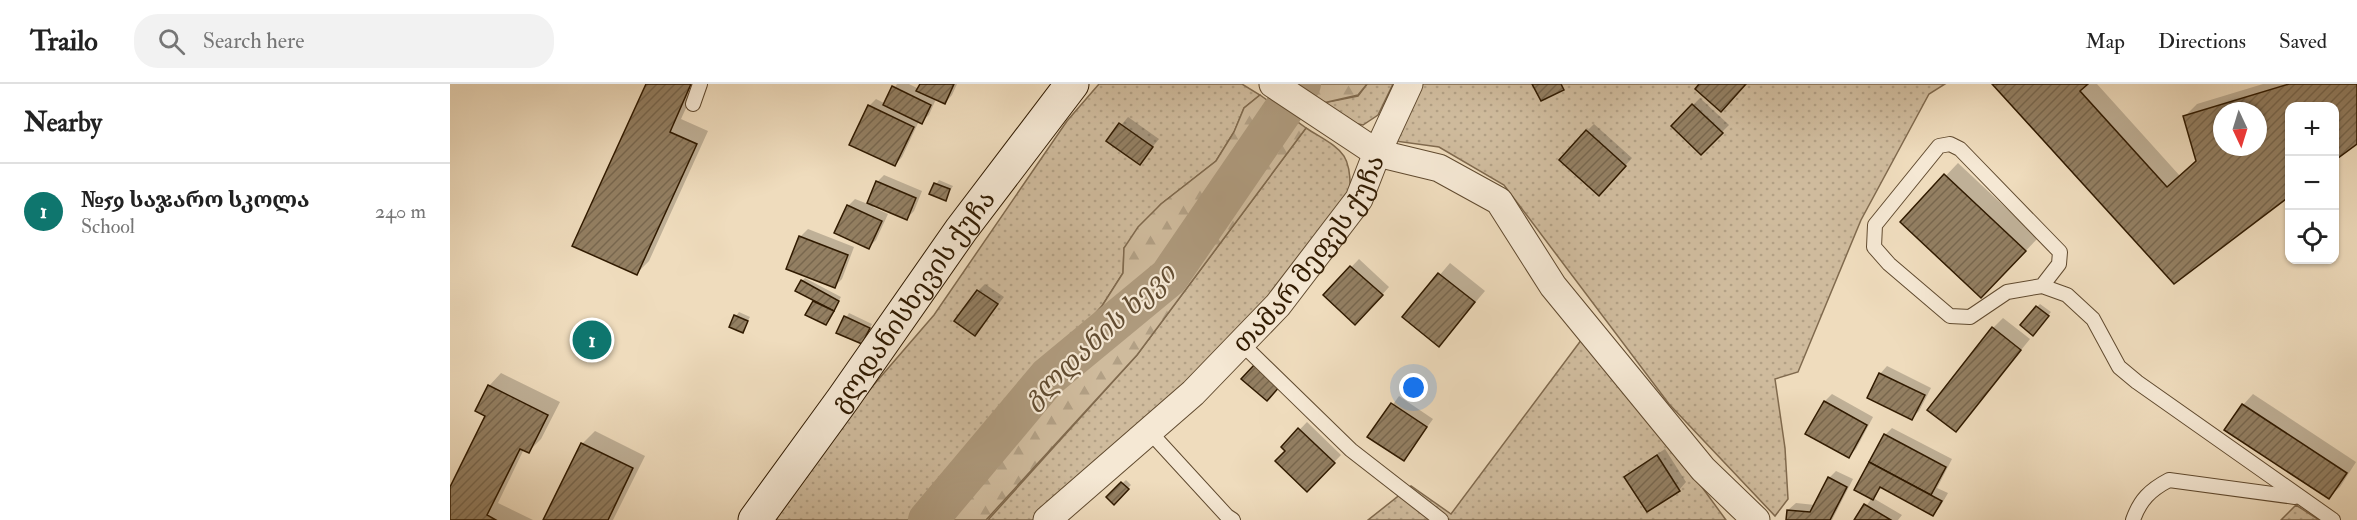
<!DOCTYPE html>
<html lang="en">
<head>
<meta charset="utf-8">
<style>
  :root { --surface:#fff; --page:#f2f2f2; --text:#222; --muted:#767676; --line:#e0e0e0; --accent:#0f766e }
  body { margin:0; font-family:"IM FELL Double Pica","Noto Serif Georgian",serif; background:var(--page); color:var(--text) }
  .controls { position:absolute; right:18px; top:18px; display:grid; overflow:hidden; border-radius:12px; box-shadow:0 2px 4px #0004 }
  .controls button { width:54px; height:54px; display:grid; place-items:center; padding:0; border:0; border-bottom:2px solid var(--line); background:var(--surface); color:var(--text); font:30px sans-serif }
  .compass { position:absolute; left:1763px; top:18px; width:54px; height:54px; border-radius:50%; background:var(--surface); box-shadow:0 2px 4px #0004; rotate:176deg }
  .you { position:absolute; left:964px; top:304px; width:21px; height:21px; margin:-15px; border:4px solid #fff; border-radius:50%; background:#1a73e8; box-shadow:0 0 0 9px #1a73e833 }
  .badge { display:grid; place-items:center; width:39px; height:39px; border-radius:50%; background:var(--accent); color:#fff; font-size:20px; font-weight:700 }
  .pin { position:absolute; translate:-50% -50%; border:3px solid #fff; box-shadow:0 2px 6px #0006 }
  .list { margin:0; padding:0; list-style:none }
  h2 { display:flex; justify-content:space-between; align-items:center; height:78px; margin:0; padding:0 24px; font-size:26px }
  h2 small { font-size:20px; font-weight:400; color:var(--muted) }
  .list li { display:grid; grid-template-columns:39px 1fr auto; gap:18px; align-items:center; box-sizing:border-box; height:96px; padding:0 24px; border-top:2px solid var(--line) }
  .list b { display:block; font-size:22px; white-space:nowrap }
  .list p { margin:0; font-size:20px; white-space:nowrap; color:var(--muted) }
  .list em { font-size:20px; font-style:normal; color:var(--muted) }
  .icon { flex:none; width:33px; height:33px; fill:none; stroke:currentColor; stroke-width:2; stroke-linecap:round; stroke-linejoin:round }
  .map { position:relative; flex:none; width:1907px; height:436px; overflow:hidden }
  header { display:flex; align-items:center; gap:36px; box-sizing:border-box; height:84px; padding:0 30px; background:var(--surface); border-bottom:2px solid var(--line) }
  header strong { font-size:28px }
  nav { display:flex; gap:33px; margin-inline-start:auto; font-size:21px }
  .search { width:420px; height:54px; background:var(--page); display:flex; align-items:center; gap:15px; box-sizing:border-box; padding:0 21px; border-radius:24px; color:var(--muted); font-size:22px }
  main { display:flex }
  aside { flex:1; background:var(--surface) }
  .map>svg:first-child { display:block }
  .grass { fill:url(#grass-dots); stroke:#806a4e; stroke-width:1.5 }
  .forest { fill:url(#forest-firs); stroke:#806a4e; stroke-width:1.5 }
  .shadow { fill:#0003; fill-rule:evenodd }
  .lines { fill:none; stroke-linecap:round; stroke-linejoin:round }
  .river { stroke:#ae9a7d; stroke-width:40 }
  .building { fill:url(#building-hatch); stroke:#301a00; stroke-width:1.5; fill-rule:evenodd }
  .lane-casing { stroke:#604a2f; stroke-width:16 }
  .street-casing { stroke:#604a2f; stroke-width:29 }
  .secondary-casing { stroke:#301a00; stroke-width:35 }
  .lane { stroke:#f5e8d4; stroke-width:14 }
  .street { stroke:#f5e8d4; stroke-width:27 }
  .secondary { stroke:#f5e8d4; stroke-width:33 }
  .labels { text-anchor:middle; stroke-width:4.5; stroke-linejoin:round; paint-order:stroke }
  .street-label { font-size:26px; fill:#301a00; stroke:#f5e8d4 }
  .water-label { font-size:27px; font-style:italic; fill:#624d32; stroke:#f5e8d4 }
</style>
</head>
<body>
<header>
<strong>Trailo</strong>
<div class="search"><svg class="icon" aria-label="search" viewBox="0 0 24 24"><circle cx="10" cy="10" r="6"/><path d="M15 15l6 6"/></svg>Search here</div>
<nav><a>Map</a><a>Directions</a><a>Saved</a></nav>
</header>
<main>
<aside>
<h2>Nearby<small></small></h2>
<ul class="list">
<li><span class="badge">1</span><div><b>№59 საჯარო სკოლა</b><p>School</p></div><em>240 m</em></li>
</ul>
</aside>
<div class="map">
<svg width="1907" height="436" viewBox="0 0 1907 436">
  <defs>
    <pattern id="grass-dots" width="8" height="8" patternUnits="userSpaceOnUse" patternTransform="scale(1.5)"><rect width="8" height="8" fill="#cfbb9d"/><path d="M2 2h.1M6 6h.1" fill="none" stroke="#b2a085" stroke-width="1.8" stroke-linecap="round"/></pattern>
    <pattern id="forest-firs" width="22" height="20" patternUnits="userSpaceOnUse" patternTransform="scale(1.5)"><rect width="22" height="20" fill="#cfbb9d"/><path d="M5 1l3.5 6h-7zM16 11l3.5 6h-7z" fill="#b2a085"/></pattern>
    <pattern id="building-hatch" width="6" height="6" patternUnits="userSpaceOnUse" patternTransform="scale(1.5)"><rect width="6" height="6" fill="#937f62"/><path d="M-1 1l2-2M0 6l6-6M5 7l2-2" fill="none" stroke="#78674e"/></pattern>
  </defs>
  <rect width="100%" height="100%" fill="#efdcbd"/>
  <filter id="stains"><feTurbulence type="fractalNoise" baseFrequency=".00333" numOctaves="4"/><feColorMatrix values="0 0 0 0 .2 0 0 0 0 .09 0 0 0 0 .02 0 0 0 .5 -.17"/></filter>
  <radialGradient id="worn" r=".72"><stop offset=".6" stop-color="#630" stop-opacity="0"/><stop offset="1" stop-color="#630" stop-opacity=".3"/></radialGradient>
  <g class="grass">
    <path d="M649,0H792L810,11L794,24L784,48L766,77L711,120L674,164L673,189L652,222L460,436H320L402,326L484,231L617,37Z"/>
    <path d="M917,0H943L928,31L913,41L899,38L873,19L908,12Z"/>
    <path d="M971,0H1495L1479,10L1411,136L1348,288L1325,295L1335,364L1338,415L1325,432L1219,320L1054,101L989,63L945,57Z"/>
    <path d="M856,44C891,66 902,67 900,111L814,223L721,319L587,436H538L687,271Z"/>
    <path d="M1132,255L1208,343L1276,436H918L961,402L1001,430Z"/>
    <path d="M1846,421L1869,436H1831Z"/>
  </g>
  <g class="forest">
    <path d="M846,0H917L908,11L873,19Z"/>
    <path d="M810,11L856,44L687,271L536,436H460L652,222L673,189L674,164L688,143L711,120L766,77L784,48L794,24Z"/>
  </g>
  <g class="shadow">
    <path d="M198,0H247L231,35L258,47L199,177L187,189Z"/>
    <path d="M447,0H459L469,5L471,0H507L502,11L495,19L486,15L479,31L471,38L469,37L452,73L445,81L419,22L426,15L436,20Z"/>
    <path d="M1544,0H1647L1730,92L1747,76L1734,33L1747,20L1813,0H1907V58L1884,22H1840L1724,198ZM1772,27H1808V63H1772Z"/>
    <path d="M1250,14L1279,41L1251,69L1223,42Z"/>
    <path d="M678,33L709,55L689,79L658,57Z"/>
    <path d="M1144,40L1182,74L1156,103L1137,47Z"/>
    <path d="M1508,79L1588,154L1544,200L1452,138Z"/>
    <path d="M434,91L472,107L464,127L457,134L424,120L423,123L438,130L426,156L418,164L398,122L405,115L418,120L427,98Z"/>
    <path d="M489,96L503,102L495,115L481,109Z"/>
    <path d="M358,145L404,163L392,195L385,202L350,153Z"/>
    <path d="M909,175L939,203L913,232L875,211Z"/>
    <path d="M1000,179L1035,207L989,261L954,233Z"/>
    <path d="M355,194L391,213L376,239L358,230L365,216L352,197Z"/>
    <path d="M535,200L554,213L525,250L528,207Z"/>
    <path d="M1590,220L1601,228L1586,246L1587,223Z"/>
    <path d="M289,228L300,233L292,247L286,232Z"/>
    <path d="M399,229L422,240L412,259L388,248Z"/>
    <path d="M1553,234L1580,255L1506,346L1543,244Z"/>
    <path d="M1437,282L1481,304L1469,327L1462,334L1430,290Z"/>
    <path d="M51,289L110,318L91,355L79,367L74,365L48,419L83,436H0V407L37,331L39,302Z"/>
    <path d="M1382,310L1423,333L1406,365L1399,372L1357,349L1375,317Z"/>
    <path d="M1803,310L1906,378L1890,403L1879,413L1776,345L1793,321Z"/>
    <path d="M949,312L983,335L954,375L920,353Z"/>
    <path d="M857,338L891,371L857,406L837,366L833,363Z"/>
    <path d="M1442,344L1502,375L1487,404L1498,409L1490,423L1483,430L1432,403L1423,414L1452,431L1448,436H1406L1422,414L1406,406L1435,351Z"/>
    <path d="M145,347L195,372L163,436H95L132,360Z"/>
    <path d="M1215,365L1236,398L1229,406L1198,426L1176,393L1183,386Z"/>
    <path d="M1386,387L1403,395L1382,436H1337L1338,426L1346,419L1365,421L1379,394Z"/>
    <path d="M676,396L681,401L664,418L658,413Z"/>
  </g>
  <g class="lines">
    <path class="river" d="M478,436L598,293L719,193L851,0"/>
  </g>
  <g class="building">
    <path d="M196,0H241L220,48L247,60L187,191L122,162Z"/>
    <path d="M470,0H504L495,20L466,7Z"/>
    <path d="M1082,0H1111L1114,6L1091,17Z"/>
    <path d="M1249,0H1296L1271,28L1245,5Z"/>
    <path d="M1542,0H1638L1630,7L1717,103L1746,77L1733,32L1839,0H1907V60L1884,77V22H1840V112L1724,200ZM1772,27H1808V63H1772Z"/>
    <path d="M442,2L481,21L472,40L433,21Z"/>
    <path d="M1242,20L1273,49L1251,71L1221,42Z"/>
    <path d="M418,21L464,43L445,82L399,61Z"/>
    <path d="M669,39L703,63L690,81L656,57Z"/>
    <path d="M1136,46L1176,82L1149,112L1109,76Z"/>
    <path d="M1494,90L1576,167L1531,214L1450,138Z"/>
    <path d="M426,97L466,114L457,136L417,119Z"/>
    <path d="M484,99L500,105L496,117L479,110Z"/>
    <path d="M397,121L432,137L419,165L384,149Z"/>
    <path d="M349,152L398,171L385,204L336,185Z"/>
    <path d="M900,182L933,211L905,241L873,211Z"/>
    <path d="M988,189L1025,218L989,263L952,233Z"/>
    <path d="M351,196L389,217L384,227L345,207Z"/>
    <path d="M527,206L548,220L525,252L504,237Z"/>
    <path d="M363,217L384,227L376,241L355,231Z"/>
    <path d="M1586,222L1599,232L1583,252L1570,241Z"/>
    <path d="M284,231L298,237L293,249L279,243Z"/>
    <path d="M394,232L420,244L412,260L386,249Z"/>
    <path d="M1542,243L1571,266L1506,348L1477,326Z"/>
    <path d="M805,280L830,302L817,317L791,295Z"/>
    <path d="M1429,289L1475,311L1462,336L1417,314Z"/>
    <path d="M38,301L98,331L79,369L70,365L37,431L46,436H0V403L35,332L25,327Z"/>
    <path d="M1374,317L1417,341L1399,374L1355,350Z"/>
    <path d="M941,319L977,343L954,377L917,353Z"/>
    <path d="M1792,320L1897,389L1879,415L1774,346Z"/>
    <path d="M848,344L885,379L857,408L825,377L835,367L831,363Z"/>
    <path d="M1434,350L1496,383L1481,411L1419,378Z"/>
    <path d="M131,359L183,384L158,436H93Z"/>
    <path d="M1207,371L1230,407L1197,428L1174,393Z"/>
    <path d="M1419,378L1492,417L1483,432L1430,403L1423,416L1404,406Z"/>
    <path d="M1378,393L1397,403L1380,436H1336L1337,426L1360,428Z"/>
    <path d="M671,398L679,405L664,421L656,413Z"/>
    <path d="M1414,420L1441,436H1404Z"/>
  </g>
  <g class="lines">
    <g class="lane-casing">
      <g id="lane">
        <path d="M243,20L250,0"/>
        <path d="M1592,202L1609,180L1610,168L1510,65L1500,60L1489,62L1425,141L1424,163L1439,180L1500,232L1520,233L1557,208L1592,202L1617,211L1643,235L1669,283L1687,298L1883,436"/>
        <path d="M791,259L901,366L991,436"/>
        <path d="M699,347L777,432L783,436"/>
        <path d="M1683,436C1690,416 1700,406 1719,396L1845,413"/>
      </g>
    </g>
    <g class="street-casing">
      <g id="street">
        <path d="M823,0L927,69L989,84L1049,117L1103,202L1253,385L1306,436"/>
        <path id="s1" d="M597,436L743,309L828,221L909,115L927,69L959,0"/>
      </g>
    </g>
    <g class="secondary-casing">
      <g id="secondary">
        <path id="s2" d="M305,436L393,315L511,146L622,0"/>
      </g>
    </g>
    <use href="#lane" class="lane"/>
    <use href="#street" class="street"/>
    <use href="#secondary" class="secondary"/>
  </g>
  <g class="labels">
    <g class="street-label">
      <text dy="9" stroke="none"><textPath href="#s1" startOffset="376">თამარ მეფეს ქუჩა</textPath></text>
      <text dy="9" stroke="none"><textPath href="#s2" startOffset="270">გლდანისხევის ქუჩა</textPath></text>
    </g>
    <g class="water-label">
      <text transform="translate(649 252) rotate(-43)" y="9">გლდანის ხევი</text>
    </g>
  </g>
  <rect width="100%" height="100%" filter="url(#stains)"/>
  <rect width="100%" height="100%" fill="url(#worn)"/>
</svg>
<div class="controls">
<button>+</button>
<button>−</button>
<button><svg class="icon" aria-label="locate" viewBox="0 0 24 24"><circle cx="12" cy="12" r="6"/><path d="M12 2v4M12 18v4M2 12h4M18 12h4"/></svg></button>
</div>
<svg class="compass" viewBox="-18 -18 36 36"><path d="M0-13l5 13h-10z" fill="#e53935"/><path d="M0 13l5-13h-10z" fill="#767676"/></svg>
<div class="you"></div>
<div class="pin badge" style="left:142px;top:256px">1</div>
</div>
</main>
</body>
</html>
